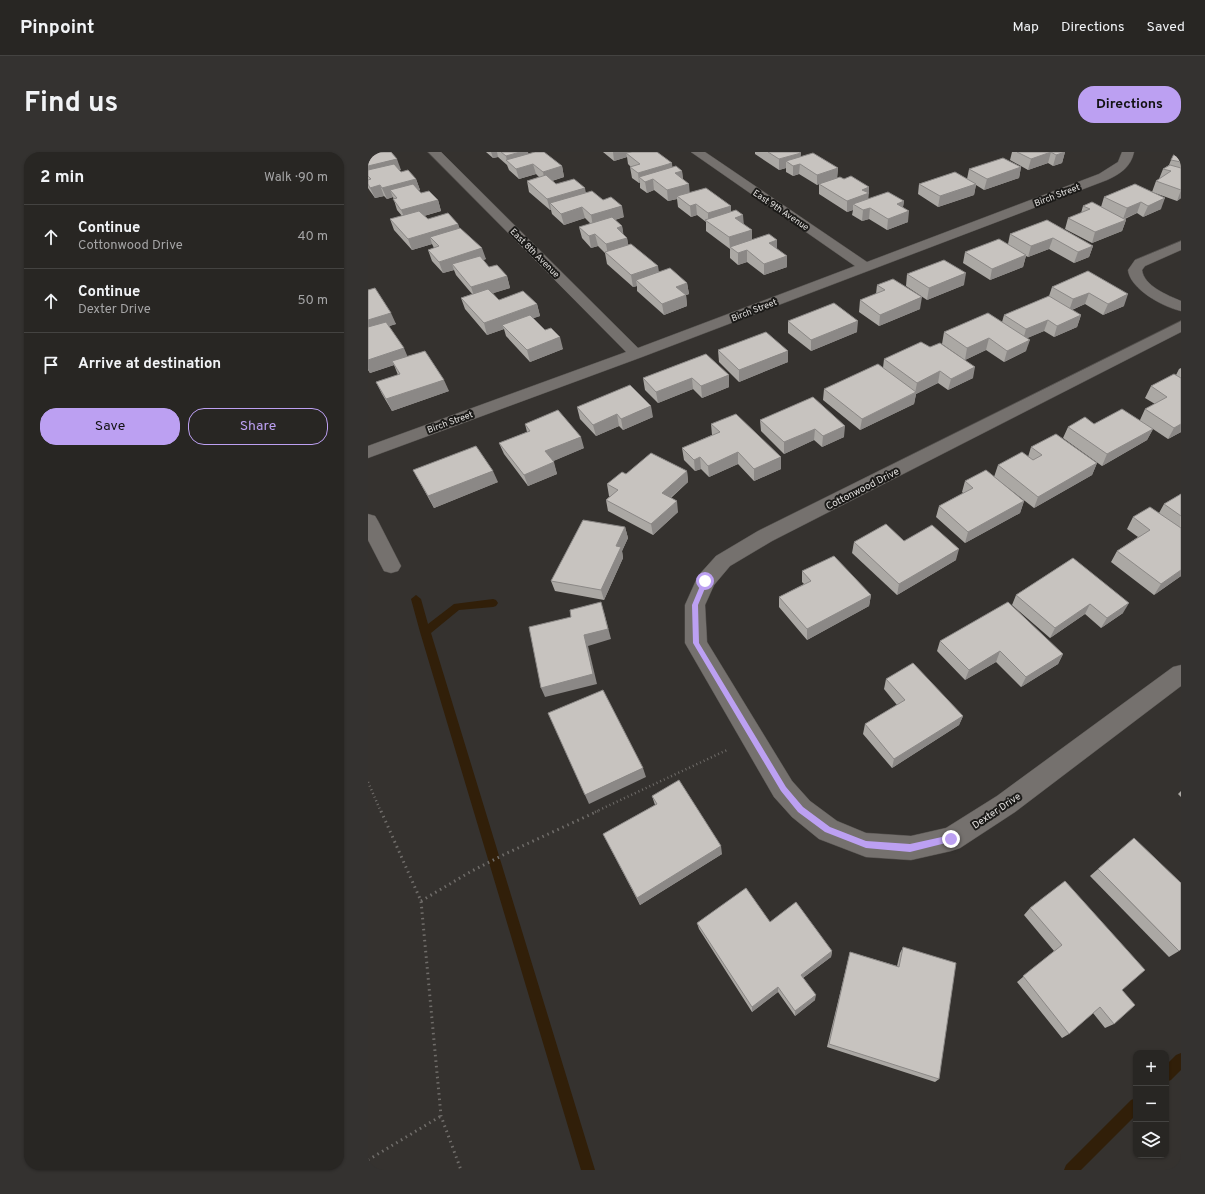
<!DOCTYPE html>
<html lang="en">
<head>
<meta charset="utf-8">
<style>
  :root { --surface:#282623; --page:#343230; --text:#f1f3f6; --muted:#a5a5a6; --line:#444341; --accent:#bca0f2 }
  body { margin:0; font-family:Overpass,sans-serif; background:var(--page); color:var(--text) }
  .controls { position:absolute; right:12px; bottom:12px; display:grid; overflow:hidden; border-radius:8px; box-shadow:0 1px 3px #0004 }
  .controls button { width:36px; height:36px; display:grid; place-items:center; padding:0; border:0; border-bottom:1px solid var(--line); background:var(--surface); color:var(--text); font:20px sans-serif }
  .stop { position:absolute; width:12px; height:12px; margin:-9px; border:3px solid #bca0f2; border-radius:50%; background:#fff }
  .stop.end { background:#bca0f2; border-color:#fff; box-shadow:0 1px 4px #0008 }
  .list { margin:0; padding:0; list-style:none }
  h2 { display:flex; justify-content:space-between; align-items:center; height:52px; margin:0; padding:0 16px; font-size:17px }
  h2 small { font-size:13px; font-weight:400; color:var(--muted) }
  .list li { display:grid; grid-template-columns:26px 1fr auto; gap:12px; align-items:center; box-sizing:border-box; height:64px; padding:0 16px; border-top:1px solid var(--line) }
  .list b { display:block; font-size:15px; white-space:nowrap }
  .list p { margin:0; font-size:13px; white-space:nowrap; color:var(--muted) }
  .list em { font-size:13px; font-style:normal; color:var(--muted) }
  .actions { display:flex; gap:8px; padding:12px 16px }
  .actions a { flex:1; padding:9px 0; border:1px solid var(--accent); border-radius:16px; text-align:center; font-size:14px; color:var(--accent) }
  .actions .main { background:var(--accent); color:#111 }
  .icon { flex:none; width:22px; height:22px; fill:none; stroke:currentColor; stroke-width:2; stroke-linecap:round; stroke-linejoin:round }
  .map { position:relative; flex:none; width:813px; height:1018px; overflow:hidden; border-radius:16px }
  header { display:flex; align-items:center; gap:24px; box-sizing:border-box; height:56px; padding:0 20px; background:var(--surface); border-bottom:1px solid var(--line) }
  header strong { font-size:19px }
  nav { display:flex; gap:22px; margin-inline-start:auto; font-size:14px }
  .intro { display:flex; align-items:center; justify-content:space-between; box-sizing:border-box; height:96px; padding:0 24px }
  h1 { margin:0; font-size:28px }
  .button { padding:10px 18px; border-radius:16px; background:var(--accent); color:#111; font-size:14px; font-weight:700 }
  main { display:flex; gap:24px; padding:0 24px }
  aside { flex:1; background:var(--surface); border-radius:16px; box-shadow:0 1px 3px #0004 }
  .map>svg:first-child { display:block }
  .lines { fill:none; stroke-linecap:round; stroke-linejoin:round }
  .stream { fill:#311f09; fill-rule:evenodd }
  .street-casing { stroke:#54514e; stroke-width:1 }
  .path-far1 { stroke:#706d6a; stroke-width:2.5; stroke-dasharray:1 3; stroke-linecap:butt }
  .path { stroke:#706d6a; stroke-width:3; stroke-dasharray:1.5 4; stroke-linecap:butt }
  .street { fill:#75716e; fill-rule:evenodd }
  .wall { fill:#aba8a4 }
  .shaded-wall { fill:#8b8886 }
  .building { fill:#c7c3bf; stroke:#8b8886 }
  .route { fill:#bca0f2 }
  .labels { text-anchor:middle; stroke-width:4; stroke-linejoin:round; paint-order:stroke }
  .far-street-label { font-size:9px; fill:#e1dfdd; stroke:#1b1a18 }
  .street-label { font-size:10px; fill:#e1dfdd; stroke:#1b1a18 }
</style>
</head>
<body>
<header>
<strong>Pinpoint</strong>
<nav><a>Map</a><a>Directions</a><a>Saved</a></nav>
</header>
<div class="intro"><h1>Find us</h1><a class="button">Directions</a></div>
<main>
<aside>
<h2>2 min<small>Walk · 90 m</small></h2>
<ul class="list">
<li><svg class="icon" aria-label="ahead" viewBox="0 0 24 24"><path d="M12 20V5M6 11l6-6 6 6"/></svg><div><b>Continue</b><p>Cottonwood Drive</p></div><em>40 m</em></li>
<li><svg class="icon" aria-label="ahead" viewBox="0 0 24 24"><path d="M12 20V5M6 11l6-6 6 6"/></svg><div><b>Continue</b><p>Dexter Drive</p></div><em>50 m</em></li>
<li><svg class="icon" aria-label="arrive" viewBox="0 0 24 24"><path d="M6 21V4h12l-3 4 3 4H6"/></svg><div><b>Arrive at destination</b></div></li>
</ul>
<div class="actions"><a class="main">Save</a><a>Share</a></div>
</aside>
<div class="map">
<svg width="813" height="1018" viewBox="0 0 813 1018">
  <rect width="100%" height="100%" fill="#35322f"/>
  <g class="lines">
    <g class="stream">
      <path d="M48,443L53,447L60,472L86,452L125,447L128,448L130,451L128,454L125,455L91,458L63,481L227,1018H213L52,480L43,447Z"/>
      <path d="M813,901V918L803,928L798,930V913L808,903Z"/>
      <path d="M768,946V963L713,1018H696L698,1013L763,948Z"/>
    </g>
    <g class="street-casing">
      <g id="street">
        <path d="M60,0H73L270,196L487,114L323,0H337L499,110L731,22L750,10L754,0H766C763,15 752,22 739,28L274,205L0,306V294L258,200Z"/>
        <path d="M813,89V98L777,114L774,118C776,134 799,143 813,149V159C795,155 762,137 760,118L767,108Z"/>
        <path d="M813,169V180L404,389L362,414L346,433L337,453L339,490L424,629L442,649L469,669L498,681L543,684L578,676L629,644L805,515L813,513V534L647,660L592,696L583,699L543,708L498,705L451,687L424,665L406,645L317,491V453L330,424L348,404L390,379Z"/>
        <path d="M0,362L7,364L10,369L33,414L30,419L23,421L16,419L0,388Z"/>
      </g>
    </g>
    <g class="path-far1">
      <path d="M0,630L13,660"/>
      <path d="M227,660L359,598"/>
    </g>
    <g class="path">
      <path d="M13,659L53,749L73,964L93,1018"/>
      <path d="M53,749L102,720L137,702L230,659"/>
      <path d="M0,1008L73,964"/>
    </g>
    <use href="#street" class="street"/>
  </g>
  <g class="wall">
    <path d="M0,0L33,18H31L33,20L48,27L52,38H51L53,41L70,48L73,59L56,64L60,67L90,72L91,76L118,107L115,108L121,115L139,124L142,136L125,141L131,148L169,152L172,164L165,166L195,197L162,210L138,184L136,177L119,183L97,157L93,146L104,142L88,123L86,118L75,121L64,109L60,98L66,96L64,92L44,98L26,78L22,67L34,64L29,58L25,45L19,47L16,44L7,46L2,39L0,36Z"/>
    <path d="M118,0H160V2L194,14L196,25L184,29L188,32L218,40L256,65L247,68L254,74L255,82L259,86L260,93L291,120L319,131L321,142L318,143L319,154L296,163L269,139V134L265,135L239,112L237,101L230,94L223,96L214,86L211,75L223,72L217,66L196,73L184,62L183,58H182L161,40L159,29L171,25L168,22L151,27L141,18L139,13L130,5L125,6Z"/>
    <path d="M235,0H289L304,15L314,19L315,28L321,41L363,54V59L375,72L384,88H409V97L419,115L396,123L379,110L370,113L362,106V97L338,79V70L329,63L323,65L310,55L309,47L300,49L286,38L279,41L272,36V31H271L264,26L262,15H263L260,12L259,5L246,9Z"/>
    <path d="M387,0H431L433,1L432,5L470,16L469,26L476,27L501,35L500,47L536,49L535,55L540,70L519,78L501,67L494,69L484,63L485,58L479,60L451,42V32L449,33L431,22L425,24L418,20V16L411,18L387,2Z"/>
    <path d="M644,0H697L694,11L685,14L680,11L660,18L642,8Z"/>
    <path d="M813,0V46L809,49L784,40L788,29L791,27L795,17L801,13L803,8Z"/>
    <path d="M653,15L651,26L616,38L608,33L606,43L570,55L550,42L551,32L599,27L601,17Z"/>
    <path d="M767,32L793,57L775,65L769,61L757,67L758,68L754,79L724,91L697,77L700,66L713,61L715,54L733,55L736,45Z"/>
    <path d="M679,68L725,94L721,105L706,111L681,97L660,105L658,104L655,115L622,128L595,111L597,100L640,92L642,82Z"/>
    <path d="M720,119L756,154L735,163L717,152L704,158L713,163L709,175L686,185L676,179L659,186L658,199L636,210L618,198L597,208L605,226L580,238L570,231L548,242L546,252L492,278L455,248L456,237L515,216L516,207L562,195L594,206L574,192L576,180L634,170L636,163L681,144L684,135Z"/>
    <path d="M539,122L596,133L559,148L538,134Z"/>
    <path d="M509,133L552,157L511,174L491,160L492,148L508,142Z"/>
    <path d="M0,138L28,172L21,174L39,204L81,239L24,259L14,242L8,230L30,223L26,213L2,221L0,218Z"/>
    <path d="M420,169L489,180L443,199L420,181Z"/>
    <path d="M350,198L420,210L371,230L351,210Z"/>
    <path d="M338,202L361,235L334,246L325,237L290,251L277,238L275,226Z"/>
    <path d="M813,216V280L800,287L785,277L779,288L734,314L695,286L700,275L726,272L772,268L777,257L787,252L777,246L783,234L808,223L811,217Z"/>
    <path d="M445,245L476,285L454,295L446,288L416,302L393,279L392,268Z"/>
    <path d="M209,255L285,265L255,278L251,274L228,284L212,267Z"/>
    <path d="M157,272L216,296L185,309L189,322L160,334L136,302L131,291L159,280Z"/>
    <path d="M343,272L413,317L386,329L370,312L341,325L333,317L327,319L316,308L314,296L344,283Z"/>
    <path d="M663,295L729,311L724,323L666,356L626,325L630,313L660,305Z"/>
    <path d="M45,318L130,330L66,356Z"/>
    <path d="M319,319L320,330L303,346L310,360L285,383L240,359L238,348L242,344H241L239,332L258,322Z"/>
    <path d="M597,329L656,349L652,361L597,391L568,365L571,354L595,341L594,340Z"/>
    <path d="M813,342V424L786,443L743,410L749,399L770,385L759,377L765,365L791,361L796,352Z"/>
    <path d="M257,375L260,386L254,399L255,406L236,448L187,439L183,429Z"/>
    <path d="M486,390L588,408L529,443L484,401Z"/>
    <path d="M705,406L755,461L733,476L717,462L682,486L644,453L648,443Z"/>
    <path d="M434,419L503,443L501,454L439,488L411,455V445L436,432L434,430Z"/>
    <path d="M572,489L695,502L690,512L653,535L628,510L597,528L569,499Z"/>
    <path d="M518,527L595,564L591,573L524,616L495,582L497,572L529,553L516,537Z"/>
    <path d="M813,639V645L810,642Z"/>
    <path d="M284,644L354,702L272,753L235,682L287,653Z"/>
    <path d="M730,717L811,799L801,805L722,724Z"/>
    <path d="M662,756L754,838L746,872L737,876L725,861L701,882L694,886L649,830L686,799L656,763Z"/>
    <path d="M402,770L464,799L463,805L435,826L447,848L427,864L410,840L384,860L331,777L329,771Z"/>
    <path d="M535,795L571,927L567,930L459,895L482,800L529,814L532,801Z"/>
  </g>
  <g class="shaded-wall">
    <path d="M123,0H129L130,5L125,6Z"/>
    <path d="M152,0H160L162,9H139L138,4Z"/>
    <path d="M245,0H268L258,1L259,5L246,9Z"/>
    <path d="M683,0L680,11L660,18L663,7Z"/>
    <path d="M697,0L694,11L685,14L688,3Z"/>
    <path d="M433,1L431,22L425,24V14L418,9V16L411,18V7Z"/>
    <path d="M29,7L33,18L1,25L0,24V14Z"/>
    <path d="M304,11L305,21L271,25L272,31H271L270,21Z"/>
    <path d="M165,12L168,22L151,27L148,17Z"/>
    <path d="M194,14L196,25L177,31L175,20Z"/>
    <path d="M653,15L651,26L616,38L619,27Z"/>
    <path d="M470,16L469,27L451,32L449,33V23Z"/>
    <path d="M314,19L315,30L307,21Z"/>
    <path d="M48,27L52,38L27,44L22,38L25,45L19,47L14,36Z"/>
    <path d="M285,27L286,38L279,41L277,30Z"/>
    <path d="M321,32L322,43L309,44V47L300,49L299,38Z"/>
    <path d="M608,32L606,43L570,55L572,44Z"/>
    <path d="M12,33L16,44L7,46L2,36Z"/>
    <path d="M501,35L500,52H485V58L479,60V49L494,38Z"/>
    <path d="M217,36L219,47L182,51L183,58H182L179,47Z"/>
    <path d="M813,38V46L809,49Z"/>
    <path d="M797,46L793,57L775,65L780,54Z"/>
    <path d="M70,48L73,59L38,69L33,58Z"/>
    <path d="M536,49L534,60L529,52Z"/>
    <path d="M773,50L769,61L755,67L759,56Z"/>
    <path d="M328,52L329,63L323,65L322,54Z"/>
    <path d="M254,54L256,65L225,74L223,63Z"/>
    <path d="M363,54V65L340,70V61Z"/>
    <path d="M214,55L217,66L196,73L193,62Z"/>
    <path d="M502,56L501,67L494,69L495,58Z"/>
    <path d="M541,59L540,70L519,78L520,67Z"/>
    <path d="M375,63L376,74L367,66Z"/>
    <path d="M758,68L754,79L724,91L727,80Z"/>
    <path d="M90,72L94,83L62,85L64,92L44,98L40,87Z"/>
    <path d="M254,74L256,85L249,76Z"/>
    <path d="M384,78V89L362,95V97L361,85Z"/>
    <path d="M227,82L230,94L223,96L221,84Z"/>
    <path d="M259,86L261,97L240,103L238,92Z"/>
    <path d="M685,86L681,97L660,105L663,94Z"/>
    <path d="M409,88V99L401,91Z"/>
    <path d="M725,94L721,105L706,111L710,100Z"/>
    <path d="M114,96L118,107L88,117L84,112L86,118L75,121L71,110Z"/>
    <path d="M379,98V110L370,113V101Z"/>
    <path d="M658,103L655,115L622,128L624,117Z"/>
    <path d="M419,104V115L396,123V112Z"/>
    <path d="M290,114L292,126L268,128L269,134L265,135L263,123Z"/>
    <path d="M598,121L596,133L559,148L561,136Z"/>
    <path d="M139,124L142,136L107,147L103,135Z"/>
    <path d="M319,131L321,142L310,146L308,135Z"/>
    <path d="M721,141L717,152L701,159L705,147Z"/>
    <path d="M760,142L756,154L735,163L740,152Z"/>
    <path d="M318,143L319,154L296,163L294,152Z"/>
    <path d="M554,145L552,157L511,174L512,163Z"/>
    <path d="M169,152L172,164L138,176L134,173L136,177L119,183L116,171Z"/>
    <path d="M23,161L28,172L0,181V168Z"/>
    <path d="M713,163L709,175L686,185L689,174Z"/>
    <path d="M680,168L676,179L655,188L658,177Z"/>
    <path d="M490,169L489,180L443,199V188Z"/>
    <path d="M192,185L195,197L162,210L159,198Z"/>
    <path d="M621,186L618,198L597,208L599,196Z"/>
    <path d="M662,188L658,199L636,210L639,199Z"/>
    <path d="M36,196L41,208L24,209L26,213L2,221L0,217V208Z"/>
    <path d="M420,199V210L371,230V218Z"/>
    <path d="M607,215L605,226L580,238L583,227Z"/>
    <path d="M572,219L570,231L548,242L546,252L492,278L494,267L547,241L549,231Z"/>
    <path d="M361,223V235L334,246L333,234Z"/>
    <path d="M324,226L325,237L290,251L288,240Z"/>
    <path d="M76,228L81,239L24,259L18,247Z"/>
    <path d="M283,254L285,265L255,278L253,267Z"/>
    <path d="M249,262L251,274L228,284L225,273Z"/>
    <path d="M813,272V280L800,287L806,276Z"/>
    <path d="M477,274L476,285L454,295L455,284Z"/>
    <path d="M447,277L446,288L416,302V290Z"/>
    <path d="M785,277L779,288L734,314L739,302Z"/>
    <path d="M213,285L216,296L181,311L177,299Z"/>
    <path d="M370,300V312L341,325L340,314Z"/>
    <path d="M332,305L333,317L327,319L326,308Z"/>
    <path d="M413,305V317L386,329V317Z"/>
    <path d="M186,310L189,322L160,334L156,323Z"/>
    <path d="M729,311L724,323L666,356L670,345Z"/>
    <path d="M125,319L130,330L66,356L60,344Z"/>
    <path d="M319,319L320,330L295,352L294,341Z"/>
    <path d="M309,349L310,360L285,383L283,372Z"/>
    <path d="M656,349L652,361L597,391L600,380Z"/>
    <path d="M257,375L260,386L254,399L255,406L236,448L233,438L248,394Z"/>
    <path d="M591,397L588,408L529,443L531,432Z"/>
    <path d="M813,418V424L786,443L793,432Z"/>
    <path d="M503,443L501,454L439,488V477Z"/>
    <path d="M761,451L755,461L733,476L739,466Z"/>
    <path d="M722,452L717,462L682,486L687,476Z"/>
    <path d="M236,460L243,487L220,494L229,532L177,545L173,536L216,483Z"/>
    <path d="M632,499L628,510L597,528L601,518Z"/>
    <path d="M695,502L690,512L653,535L658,525Z"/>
    <path d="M595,564L591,573L524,616L526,607Z"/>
    <path d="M275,616L278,625L221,652L217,643Z"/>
    <path d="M353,694L354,702L272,753L269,746Z"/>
    <path d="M464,799L463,805L432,828L433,823Z"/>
    <path d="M410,835V840L384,860V855Z"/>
    <path d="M448,843L447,848L427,864V859Z"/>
  </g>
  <g class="building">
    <path d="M0,0H23L29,7L0,14Z"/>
    <path d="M133,0H152L138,4Z"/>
    <path d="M167,0H176L194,14L175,20L165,12L148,17L138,8Z"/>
    <path d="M264,0H289L304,11L270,21L262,15L272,12L258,1Z"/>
    <path d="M400,0H431L433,1L411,7Z"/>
    <path d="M649,0H697L688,3L683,0L663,7Z"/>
    <path d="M807,0H813V10L803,8Z"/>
    <path d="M445,1L470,16L449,23L432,12L425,14L418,9Z"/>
    <path d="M635,6L653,15L619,27L601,17Z"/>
    <path d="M26,12L33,20L40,18L48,27L14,36L12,33L2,36L0,32V28L3,27L0,24V18Z"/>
    <path d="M802,13L813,16V38L788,29L803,19L795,17Z"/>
    <path d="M308,14L314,19L307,21L321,32L299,38L285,27L277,30L271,25Z"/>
    <path d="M587,20L608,32L572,44L551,32Z"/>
    <path d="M178,23L188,32L206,27L217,36L179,47L159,29Z"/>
    <path d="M483,24L501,35L494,38L501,41L479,49L451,32L472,25L476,27Z"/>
    <path d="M45,32L53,41L61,39L70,48L33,58L25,47L29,46L22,38Z"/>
    <path d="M767,32L797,46L780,54L773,50L759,56L736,45Z"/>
    <path d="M338,36L363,54L340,61L328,52L322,54L309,44Z"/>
    <path d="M224,39L235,48L243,45L254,54L223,63L214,55L193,62L182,51Z"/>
    <path d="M520,40L536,49L529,52L541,59L520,67L502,56L495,58L485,52Z"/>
    <path d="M724,50L758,68L727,80L700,66L722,57L715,54Z"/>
    <path d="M368,58L375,63L367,66L384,78L361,85L337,68Z"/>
    <path d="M51,59L60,67L80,61L90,72L40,87L22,67Z"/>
    <path d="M244,65L254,74L249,76L259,86L238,92L227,82L221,84L211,75Z"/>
    <path d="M679,68L725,94L710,100L685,86L663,94L642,82Z"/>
    <path d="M92,76L114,96L71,110L60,98L71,94L62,85Z"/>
    <path d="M401,82L409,88L401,91L419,104L396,112L379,98L370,101L362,95Z"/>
    <path d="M631,87L658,103L624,117L597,100Z"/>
    <path d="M263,92L290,114L263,123L237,100Z"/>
    <path d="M112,104L121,115L129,113L139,124L103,135L84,112Z"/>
    <path d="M576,108L598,121L561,136L539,122Z"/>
    <path d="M302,116L319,131L308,135L318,143L294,152L268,128Z"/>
    <path d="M720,119L760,142L740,152L721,141L705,147L684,135Z"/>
    <path d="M525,127L554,145L512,163L492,148L517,138L509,133Z"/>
    <path d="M7,136L23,161L0,168V138Z"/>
    <path d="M120,137L131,148L155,139L169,152L116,171L93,146Z"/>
    <path d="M681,144L713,163L689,174L680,168L658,177L636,163Z"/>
    <path d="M466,151L490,169L443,188L420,169Z"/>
    <path d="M620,161L662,188L639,199L621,186L599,196L576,180Z"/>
    <path d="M162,163L177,178L183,176L192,185L159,198L134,173Z"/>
    <path d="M18,170L36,196L0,208V175Z"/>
    <path d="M398,180L420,199L371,218L350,198Z"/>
    <path d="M553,190L562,195L572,191L607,215L583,227L572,219L549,231L516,207Z"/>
    <path d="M57,199L76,228L18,247L8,230L32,222L24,209Z"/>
    <path d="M338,202L361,223L333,234L324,226L288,240L275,226Z"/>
    <path d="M510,212L548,240L494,267L456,237Z"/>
    <path d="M806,222L813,226V272L806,276L777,257L799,245L783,234Z"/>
    <path d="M262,233L283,254L253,267L249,262L225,273L209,255Z"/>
    <path d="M445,245L477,274L455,284L447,277L416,290L392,268Z"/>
    <path d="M754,257L785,277L739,302L700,275L717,265L726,272Z"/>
    <path d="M190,258L213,285L177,299L186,310L156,323L131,291L162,279L157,272Z"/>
    <path d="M368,262L413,305L386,317L370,300L340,314L332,305L326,308L314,296L352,280L343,272Z"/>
    <path d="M688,282L729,311L670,345L630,313L654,300L665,308L674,303L663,295Z"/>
    <path d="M108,294L125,319L60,344L45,318Z"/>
    <path d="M283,301L319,319L294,341L309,349L283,372L238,348L250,338L239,332L254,320L258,322Z"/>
    <path d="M618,318L656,349L600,380L571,354L605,336L597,329Z"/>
    <path d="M813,342V364L796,352Z"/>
    <path d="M782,355L813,376V418L793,432L749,399L782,378L765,365Z"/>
    <path d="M215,368L257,375L248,394L253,395L233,438L183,429Z"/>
    <path d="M518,372L536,389L564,373L591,397L531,432L486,390Z"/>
    <path d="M466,404L503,443L439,477L411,445L443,429L434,419Z"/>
    <path d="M705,406L761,451L739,466L722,452L687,476L648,443Z"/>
    <path d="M233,450L240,477L216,483L225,522L173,536L161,475L203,465L202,458Z"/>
    <path d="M640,450L695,502L658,525L632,499L601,518L572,489Z"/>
    <path d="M545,511L595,564L526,607L497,572L537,548L518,527Z"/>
    <path d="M235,538L275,616L217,643L180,561Z"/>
    <path d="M311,628L353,694L269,746L235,682L289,652L284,644Z"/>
    <path d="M766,686L813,731V797L811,799L730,717Z"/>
    <path d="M697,729L777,818L754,838L767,853L746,872L732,855L701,882L655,824L694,793L662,756Z"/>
    <path d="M378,736L402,770L428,750L464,799L433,823L448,843L427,859L410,835L384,855L329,771Z"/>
    <path d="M535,795L588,811L571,927L461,892L482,800L531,815Z"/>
  </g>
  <path class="route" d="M335,427H339L340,429L330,453L331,491L418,635L435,655L462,675L498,689L542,692L583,683L587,687L586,689L542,700L498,696L457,680L430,660L413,639L325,491L324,453Z"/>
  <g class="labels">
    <g class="far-street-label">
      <text transform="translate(689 43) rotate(-21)" y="3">Birch Street</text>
      <text transform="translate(413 58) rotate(34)" y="3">East 9th Avenue</text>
      <text transform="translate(167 101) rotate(45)" y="3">East 8th Avenue</text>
      <text transform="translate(386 158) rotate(-21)" y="3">Birch Street</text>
      <text transform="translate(82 270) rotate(-20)" y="3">Birch Street</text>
    </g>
    <g class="street-label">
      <text transform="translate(494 336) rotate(-27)" y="4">Cottonwood Drive</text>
      <text transform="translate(628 658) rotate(-34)" y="4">Dexter Drive</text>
    </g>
  </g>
</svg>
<div class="controls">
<button>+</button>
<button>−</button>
<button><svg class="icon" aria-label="layers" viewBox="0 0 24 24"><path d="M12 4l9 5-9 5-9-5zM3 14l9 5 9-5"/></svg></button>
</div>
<div class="stop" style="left:337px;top:429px"></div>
<div class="stop end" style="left:583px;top:687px"></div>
</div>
</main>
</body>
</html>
